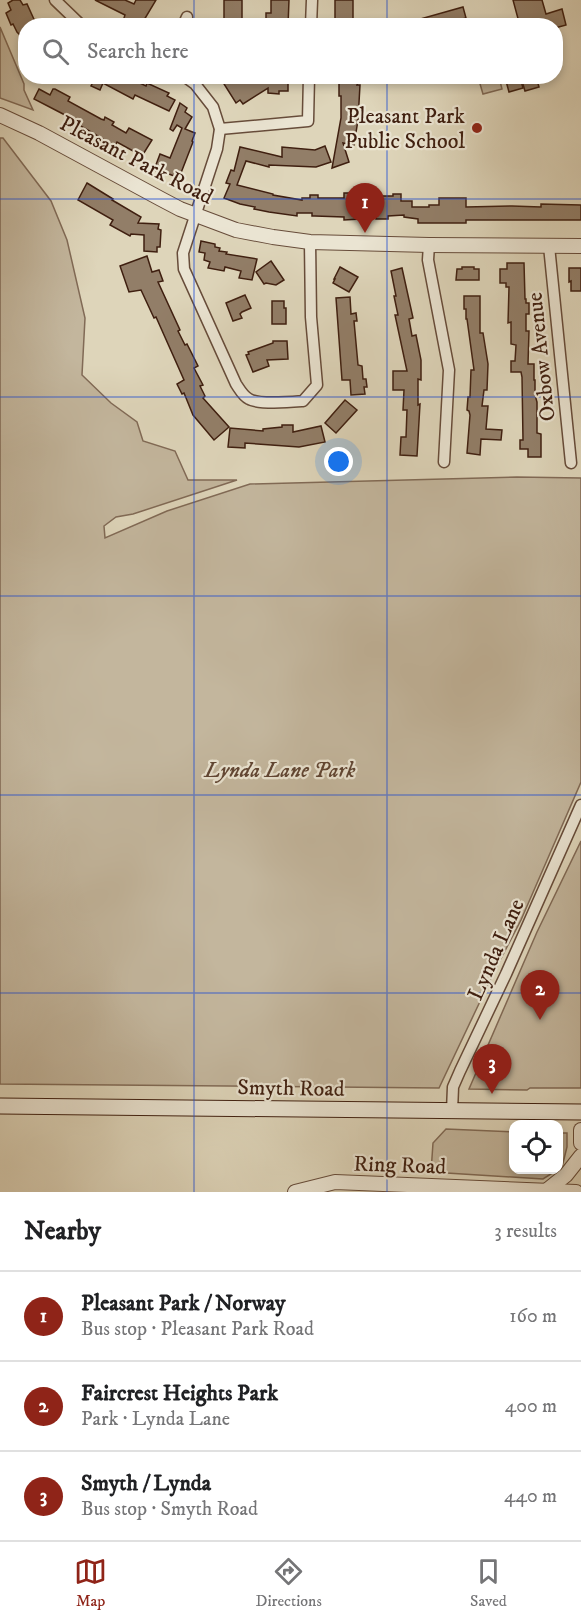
<!DOCTYPE html>
<html lang="en">
<head>
<meta charset="utf-8">
<style>
  :root { --surface:#fff; --page:#f2f2f2; --text:#202124; --muted:#757577; --line:#e0e0e0; --accent:#8f2418 }
  body { margin:0; font-family:"IM FELL DW Pica",serif; background:var(--page); color:var(--text) }
  .controls { position:absolute; right:18px; bottom:18px; display:grid; overflow:hidden; border-radius:12px; box-shadow:0 3px 9px #0003 }
  .controls button { width:54px; height:54px; display:grid; place-items:center; padding:0; border:0; border-bottom:2px solid var(--line); background:var(--surface); color:var(--text); font:30px sans-serif }
  .you { position:absolute; left:339px; top:462px; width:21px; height:21px; margin:-15px; border:4px solid #fff; border-radius:50%; background:#1a73e8; box-shadow:0 0 0 9px #1a73e833 }
  .badge { display:grid; place-items:center; width:39px; height:39px; border-radius:50%; background:var(--accent); color:#fff; font-size:20px; font-weight:700 }
  .pin { position:absolute; translate:-50% -50px; filter:drop-shadow(0 2px 3px #0008) }
  .pin::after { content:''; position:absolute; top:32px; width:21px; height:18px; background:inherit; clip-path:polygon(0 0,100% 0,50% 100%) }
  .list { margin:0; padding:0; list-style:none }
  h2 { display:flex; justify-content:space-between; align-items:center; height:78px; margin:0; padding:0 24px; font-size:26px }
  h2 small { font-size:20px; font-weight:400; color:var(--muted) }
  .list li { display:grid; grid-template-columns:39px 1fr auto; gap:18px; align-items:center; box-sizing:border-box; height:90px; padding:0 24px; border-top:2px solid var(--line) }
  .list b { display:block; font-size:22px; white-space:nowrap }
  .list p { margin:0; font-size:20px; white-space:nowrap; color:var(--muted) }
  .list em { font-size:20px; font-style:normal; color:var(--muted) }
  .icon { flex:none; width:33px; height:33px; fill:none; stroke:currentColor; stroke-width:2; stroke-linecap:round; stroke-linejoin:round }
  .map { position:relative; flex:none; width:581px; height:1192px; overflow:hidden }
  .search { position:absolute; background:var(--surface); box-shadow:0 3px 9px #0003; left:18px; right:18px; top:18px; height:66px; display:flex; align-items:center; gap:15px; box-sizing:border-box; padding:0 21px; border-radius:24px; color:var(--muted); font-size:22px }
  .sheet { height:348px; background:var(--surface) }
  nav { display:flex; justify-content:space-around; align-items:center; box-sizing:border-box; height:84px; border-top:2px solid var(--line); background:var(--surface); font-size:16px; color:var(--muted) }
  nav a { display:grid; justify-items:center; gap:3px }
  nav .on { color:var(--accent) }
  .map>svg:first-child { display:block }
  .green { fill:#c3b69d; stroke:#816a56; stroke-width:1.5 }
  .building { fill:#927e68; stroke:#3f1f10; stroke-width:1.5 }
  .lines { fill:none; stroke-linecap:round; stroke-linejoin:round }
  .minor-casing { stroke:#674c3a; stroke-width:13 }
  .tertiary-casing { stroke:#674c3a; stroke-width:16 }
  .secondary-casing { stroke:#3f1f10; stroke-width:17 }
  .minor { stroke:#eae4d2; stroke-width:10 }
  .tertiary { stroke:#eae4d2; stroke-width:14 }
  .secondary { stroke:#eae4d2; stroke-width:15 }
  .grid { fill:none; stroke:#1d4ed8; stroke-width:1.5; stroke-opacity:0.55 }
  .poi-dot { fill:#8f2418; stroke:#eae4d2; stroke-width:2 }
  .labels { text-anchor:middle; stroke-width:4.5; stroke-linejoin:round; paint-order:stroke }
  .poi-label { font-size:22px; fill:#3f1f10; stroke:#eae4d2; text-anchor:end }
  .street-label { font-size:22px; fill:#3f1f10; stroke:#eae4d2 }
  .park-label { font-size:22px; font-style:italic; fill:#604533; stroke:#eae4d2 }
</style>
</head>
<body>
<div class="map">
<svg width="581" height="1192" viewBox="0 0 581 1192">
  <rect width="100%" height="100%" fill="#ded5ba"/>
  <filter id="stains"><feTurbulence type="fractalNoise" baseFrequency=".00333" numOctaves="4"/><feColorMatrix values="0 0 0 0 .2 0 0 0 0 .09 0 0 0 0 .02 0 0 0 .5 -.17"/></filter>
  <radialGradient id="worn" r=".72"><stop offset=".6" stop-color="#630" stop-opacity="0"/><stop offset="1" stop-color="#630" stop-opacity=".3"/></radialGradient>
  <g class="green">
    <path d="M0,27L24,84V90L33,110L0,98Z"/>
    <path d="M478,77H499L502,89L483,94Z"/>
    <path d="M0,138H3L51,201L67,240L85,318L82,375L111,403L137,422L143,441L175,451L188,480H237L133,514L116,517L104,526L105,538L167,511L250,484L517,477L581,478V782L521,920L494,972L439,1088L0,1084Z"/>
    <path d="M581,841V1088H530L527,1090L469,1089L537,932Z"/>
    <path d="M446,1129L513,1132L514,1170H558L559,1133H567V1147L562,1167L543,1179L431,1172L433,1143Z"/>
  </g>
  <g class="building">
    <path d="M13,0H20L23,5L27,4L37,26H26V41L17,32L13,24L11,25L6,13L11,10L8,3Z"/>
    <path d="M95,0H125L134,4L136,0H156L144,20L156,26H133L123,21L125,15Z"/>
    <path d="M224,0H242V26H222L224,21Z"/>
    <path d="M271,0H289L288,26H271V21H266V13H271Z"/>
    <rect x="335" y="0" width="18" height="26"/>
    <path d="M513,0H542L546,14L562,9L566,25L555,28V26H520Z"/>
    <path d="M463,7L466,18L438,26H406V23Z"/>
    <path d="M91,76H133L131,79L146,86L147,83L169,93L167,96L175,100L169,111L135,95L133,99L103,83L100,90L91,86L95,78Z"/>
    <path d="M219,76H249L251,79L288,80V91H279V94L268,93V88L243,104L240,100L236,103Z"/>
    <path d="M339,76H350L349,82H358L357,85H360L358,120L354,145L343,143L349,162L332,168L341,118V96H339Z"/>
    <path d="M520,77L523,88L509,92L506,81Z"/>
    <path d="M536,77L539,87L525,91L522,81Z"/>
    <path d="M39,89L50,95L53,89H55L70,97L68,101L101,119L104,120L105,117L114,122L112,125L126,133L129,128L152,140L142,156L117,142L115,146L72,121V120L65,115L34,99Z"/>
    <path d="M180,103L187,108L185,112L192,117L185,129L195,133L192,141L193,142L179,178L164,172L163,174L154,170L160,154L170,158L182,128L177,125L173,131L170,129Z"/>
    <path d="M325,146L331,162L316,167L269,165V167L246,161L237,185L273,194V195L302,200V198H310V195H318V198H344V193H360V196H393V194H401V201H412V207H429V205H439V198H466V207L512,206L541,207V204L581,205V220H466V223H418V219L404,217V215L388,216V219H376V205H360V219L344,220V217L315,216H312V213H297V216L269,212L254,209L255,207L240,204L224,198L230,184L226,183L231,170L234,171L240,147L282,157V147L315,150Z"/>
    <path d="M87,183L113,199L112,200L141,217L138,223L159,224L158,229L161,230L160,247H157V252L144,251V235L131,234L130,236L110,225L113,220L78,200Z"/>
    <path d="M201,241L215,244V247L220,248L219,251L227,252L226,254L257,259L252,280L239,278L241,271L225,267L224,271L208,268L210,262L204,260L205,253L199,252Z"/>
    <path d="M147,256L152,272L159,270L163,281L158,282L180,330L178,331L185,345L187,344L198,366L194,368L203,385L200,386L205,396L203,398L229,427L214,440L193,415L184,393L182,394L177,384L184,380L156,317L154,318L141,290L129,292L120,266Z"/>
    <path d="M271,261L284,280L276,285L266,283L264,284L256,272Z"/>
    <path d="M507,263H524L525,299H526V303H529V314H526V331H529L528,364H534V380H535V395L537,402V433L541,434V457H528V449H520V440H523L522,377L521,372H511V361H515L516,345L511,344V322L508,323L509,287H506V283H500V269H507Z"/>
    <path d="M340,267L358,277L349,292L333,283L335,279H334Z"/>
    <path d="M462,267H474V269H479V280H456L457,269H462Z"/>
    <path d="M402,268L413,318L409,319L412,336L416,335L421,360V380L418,379V405L420,404L417,456L400,455L401,437H406L407,410H403L404,390H393V371H407L395,315H398L394,296H396L391,271Z"/>
    <path d="M569,268H581V291H571V281L569,282Z"/>
    <path d="M245,295L251,308L242,312L240,314L242,318L233,321L226,303Z"/>
    <path d="M464,296H480V333H483L488,364L487,390H484L482,406H488L486,429L502,430L501,440L481,439L480,455L467,453L470,415L469,411L467,410L468,397H470L471,370H474L467,319H466V309H464Z"/>
    <path d="M350,297L351,314L356,313L357,321H354L358,365L362,366L363,379H366L367,387H364L365,394L351,395L350,380H342L336,298Z"/>
    <path d="M272,301H284V308H286V324H272Z"/>
    <path d="M273,341H287L288,359L267,360L269,366L253,372L246,355L249,354L248,352L273,343Z"/>
    <path d="M345,400L357,410L336,433L325,423Z"/>
    <path d="M282,425H293V432L321,426L325,442L299,447L245,443V448L228,447L230,428L263,431V429L282,427Z"/>
  </g>
  <g class="lines">
    <g class="minor-casing">
      <g id="minor">
        <path d="M55,0L82,26"/>
        <path d="M183,26L187,17"/>
        <path d="M311,26L312,0"/>
        <path d="M184,76L195,84L213,107L220,129L217,149L183,253L184,269L236,384C240,390 243,396 249,399C259,405 291,402 303,401L317,385L311,317L310,242"/>
        <path d="M220,129L308,121L309,76"/>
        <path d="M429,245L428,260L449,370L444,462"/>
        <path d="M549,246L571,463"/>
        <path d="M452,1111L453,1087L460,1071L506,974L581,805"/>
      </g>
    </g>
    <g class="tertiary-casing">
      <g id="tertiary">
        <path d="M0,115L39,133L161,199L180,209L236,230L273,237L310,242L429,245L581,246"/>
        <path d="M581,1130V1143"/>
        <path d="M546,1191L566,1175L581,1156"/>
        <path d="M295,1192L335,1182L576,1192"/>
      </g>
    </g>
    <g class="secondary-casing">
      <path id="secondary" d="M0,1106L581,1112"/>
    </g>
    <use href="#minor" class="minor"/>
    <use href="#tertiary" class="tertiary"/>
    <use href="#secondary" class="secondary"/>
  </g>
  <path class="grid" d="M194,0V26M387,0V26M194,76V1192M387,76V1192M0,199H581M0,397H581M0,596H581M0,795H581M0,993H581"/>
  <circle class="poi-dot" cx="477" cy="128" r="6"/>
  <g class="labels">
    <g class="poi-label">
      <text x="465" y="123">Pleasant Park<tspan x="465" dy="25">Public School</tspan></text>
    </g>
    <g class="street-label">
      <text transform="translate(137 159) rotate(27)" y="8">Pleasant Park Road</text>
      <text transform="translate(540 357) rotate(-96)" y="8">Oxbow Avenue</text>
      <text transform="translate(495 949) rotate(-66)" y="8">Lynda Lane</text>
      <text transform="translate(291 1087) rotate(1)" y="8">Smyth Road</text>
      <text transform="translate(400 1164) rotate(2)" y="8">Ring Road</text>
    </g>
    <g class="park-label">
      <text x="280" y="777">Lynda Lane Park</text>
    </g>
  </g>
  <rect width="100%" height="100%" filter="url(#stains)"/>
  <rect width="100%" height="100%" fill="url(#worn)"/>
</svg>
<div class="controls">
<button><svg class="icon" aria-label="locate" viewBox="0 0 24 24"><circle cx="12" cy="12" r="6"/><path d="M12 2v4M12 18v4M2 12h4M18 12h4"/></svg></button>
</div>
<div class="you"></div>
<div class="pin badge" style="left:365px;top:233px">1</div>
<div class="pin badge" style="left:540px;top:1020px">2</div>
<div class="pin badge" style="left:492px;top:1094px">3</div>
<div class="search"><svg class="icon" aria-label="search" viewBox="0 0 24 24"><circle cx="10" cy="10" r="6"/><path d="M15 15l6 6"/></svg>Search here</div>
</div>
<section class="sheet">
<h2>Nearby<small>3 results</small></h2>
<ul class="list">
<li><span class="badge">1</span><div><b>Pleasant Park / Norway</b><p>Bus stop · Pleasant Park Road</p></div><em>160 m</em></li>
<li><span class="badge">2</span><div><b>Faircrest Heights Park</b><p>Park · Lynda Lane</p></div><em>400 m</em></li>
<li><span class="badge">3</span><div><b>Smyth / Lynda</b><p>Bus stop · Smyth Road</p></div><em>440 m</em></li>
</ul>
</section>
<nav>
<a class="on"><svg class="icon" aria-label="map" viewBox="0 0 24 24"><path d="M3 6l6-2 6 2 6-2v14l-6 2-6-2-6 2zM9 4v14M15 6v14"/></svg>Map</a>
<a><svg class="icon" aria-label="directions" viewBox="0 0 24 24"><path d="M12 3l9 9-9 9-9-9zM9 14v-3h6M13 9l2 2-2 2"/></svg>Directions</a>
<a><svg class="icon" aria-label="saved" viewBox="0 0 24 24"><path d="M7 4h10v16l-5-4-5 4z"/></svg>Saved</a>
</nav>
</body>
</html>
